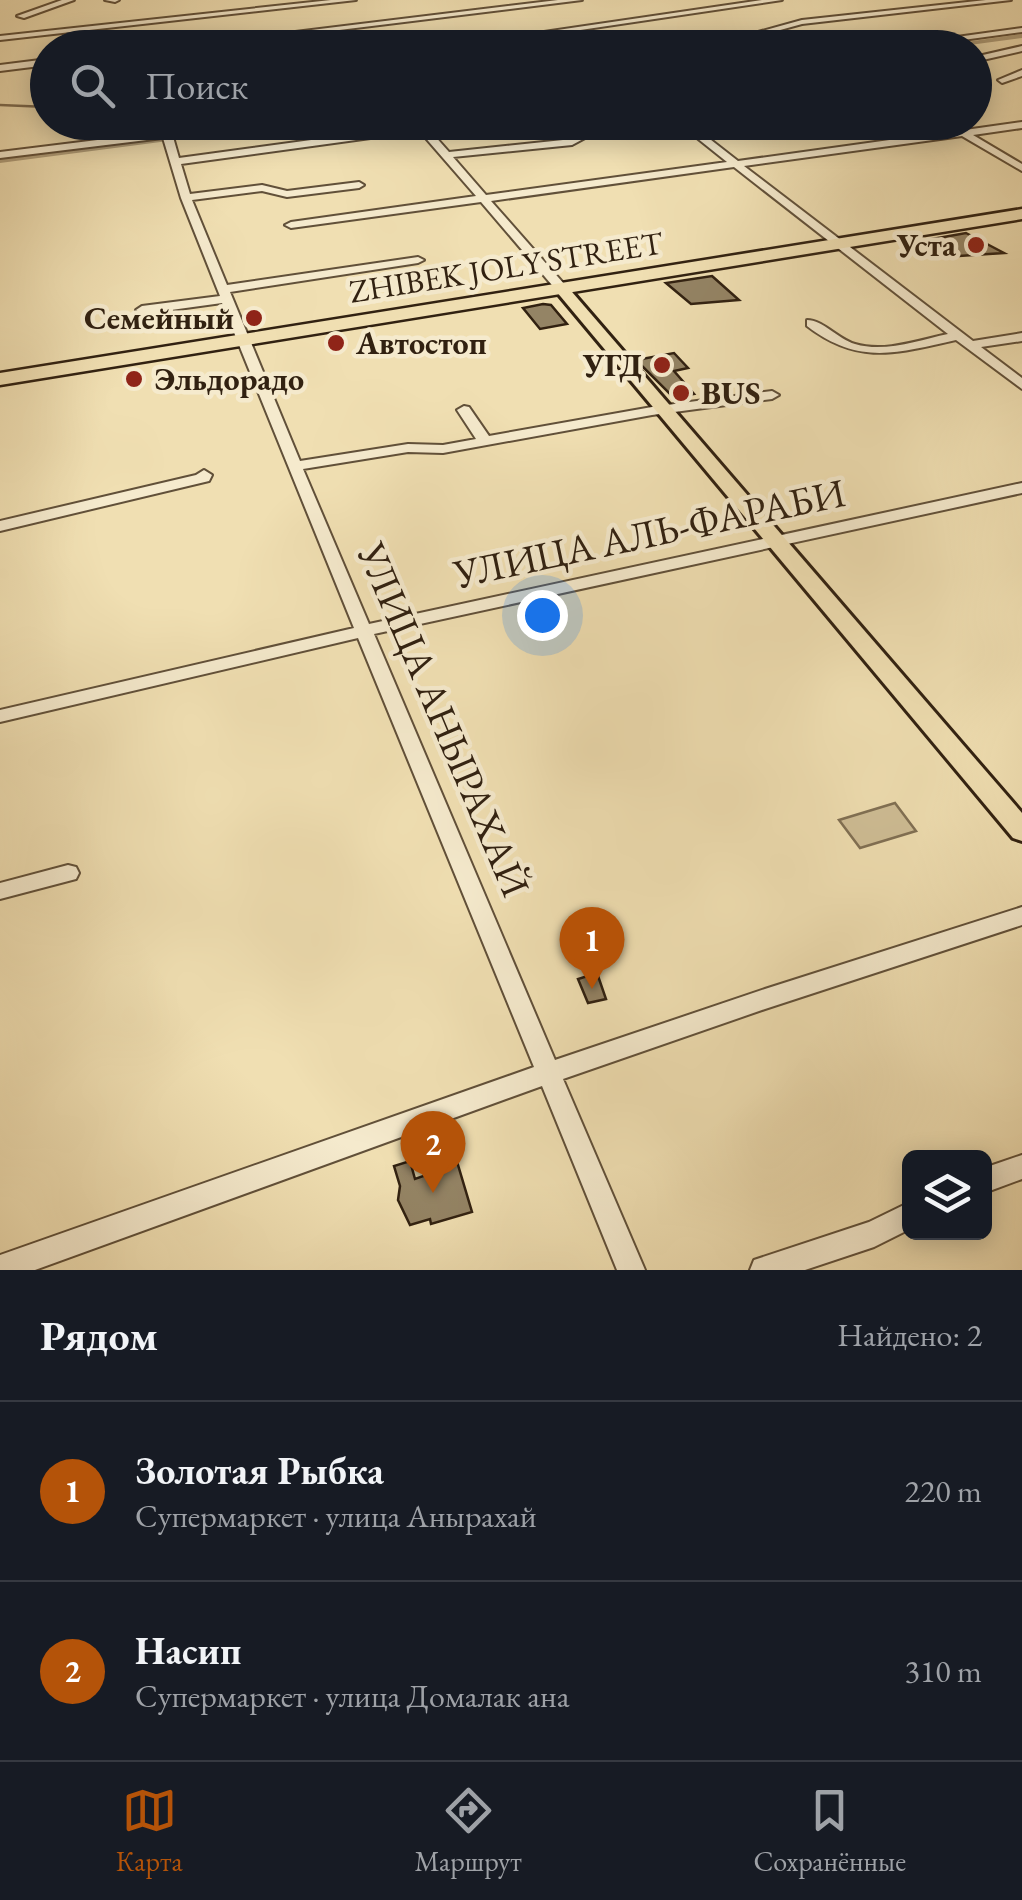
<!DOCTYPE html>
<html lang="ru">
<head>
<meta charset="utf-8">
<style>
  :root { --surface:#171b24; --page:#242831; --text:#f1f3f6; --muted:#9ea1a6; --line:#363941; --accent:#b45309 }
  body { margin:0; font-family:"EB Garamond",serif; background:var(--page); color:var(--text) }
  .controls { position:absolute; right:30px; bottom:30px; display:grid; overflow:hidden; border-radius:15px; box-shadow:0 5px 25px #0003 }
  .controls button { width:90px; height:90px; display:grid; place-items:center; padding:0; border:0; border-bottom:2px solid var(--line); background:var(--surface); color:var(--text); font:50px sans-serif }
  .you { position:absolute; left:542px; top:615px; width:35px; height:35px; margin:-25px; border:8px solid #fff; border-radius:50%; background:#1a73e8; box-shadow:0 0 0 15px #1a73e833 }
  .badge { display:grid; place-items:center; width:65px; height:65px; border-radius:50%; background:var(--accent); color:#fff; font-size:32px; font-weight:700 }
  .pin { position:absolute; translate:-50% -82px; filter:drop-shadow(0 2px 5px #0008) }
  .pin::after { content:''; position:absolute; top:52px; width:35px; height:30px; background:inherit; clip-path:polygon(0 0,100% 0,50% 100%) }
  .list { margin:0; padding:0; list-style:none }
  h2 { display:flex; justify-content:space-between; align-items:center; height:130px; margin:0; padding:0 40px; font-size:42px }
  h2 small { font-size:32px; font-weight:400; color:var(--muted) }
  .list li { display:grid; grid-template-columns:65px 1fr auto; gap:30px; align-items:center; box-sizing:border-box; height:180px; padding:0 40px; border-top:2px solid var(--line) }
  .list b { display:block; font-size:38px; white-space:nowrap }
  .list p { margin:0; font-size:32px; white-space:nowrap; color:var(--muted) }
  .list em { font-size:32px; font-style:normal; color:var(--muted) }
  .icon { flex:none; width:55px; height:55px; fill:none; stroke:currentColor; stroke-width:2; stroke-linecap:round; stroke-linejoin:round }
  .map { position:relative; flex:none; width:1022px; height:1270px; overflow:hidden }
  .search { position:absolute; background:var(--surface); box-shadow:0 5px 25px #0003; left:30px; right:30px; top:30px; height:110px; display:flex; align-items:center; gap:25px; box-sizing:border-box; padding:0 35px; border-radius:55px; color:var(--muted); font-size:38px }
  .sheet { height:490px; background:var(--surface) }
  nav { display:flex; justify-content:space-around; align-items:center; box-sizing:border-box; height:140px; border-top:2px solid var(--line); background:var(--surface); font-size:28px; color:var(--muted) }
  nav a { display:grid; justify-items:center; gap:5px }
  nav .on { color:var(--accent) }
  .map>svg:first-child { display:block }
  .green { fill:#d0bf97; stroke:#807054; stroke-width:2.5 }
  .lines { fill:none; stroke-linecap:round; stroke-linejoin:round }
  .stream { stroke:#7d6c51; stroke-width:2.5 }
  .canal { fill:#af9e7b; fill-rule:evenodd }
  .building { fill:#948465; stroke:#312111; stroke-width:2.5 }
  .minor-casing { stroke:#615039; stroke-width:4 }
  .major-casing { stroke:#312111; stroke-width:6 }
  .highway-casing { stroke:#312111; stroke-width:5 }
  .minor { fill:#f5eacd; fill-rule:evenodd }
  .major { fill:#f0dfb2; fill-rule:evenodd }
  .highway { fill:#f0dfb2; fill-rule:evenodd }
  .poi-dot { fill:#8f2418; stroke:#f5eacd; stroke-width:4 }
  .labels { text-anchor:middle; stroke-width:9; stroke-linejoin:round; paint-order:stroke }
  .far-poi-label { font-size:32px; font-weight:bold; fill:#312111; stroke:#f5eacd; text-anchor:end }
  .far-street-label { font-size:32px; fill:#312111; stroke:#f5eacd }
  .street-label { font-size:40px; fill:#312111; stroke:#f5eacd }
</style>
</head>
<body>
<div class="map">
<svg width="1022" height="1270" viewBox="0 0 1022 1270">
  <rect width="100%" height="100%" fill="#f0dfb2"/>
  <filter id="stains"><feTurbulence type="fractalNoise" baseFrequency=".002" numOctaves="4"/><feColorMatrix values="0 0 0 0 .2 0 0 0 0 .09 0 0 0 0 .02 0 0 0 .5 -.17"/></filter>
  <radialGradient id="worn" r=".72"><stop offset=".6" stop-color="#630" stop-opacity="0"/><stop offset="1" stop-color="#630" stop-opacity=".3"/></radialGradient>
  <path class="green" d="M895,803L916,831L860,848L839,820Z"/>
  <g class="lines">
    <path class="stream" d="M0,105L48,107"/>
    <g class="canal">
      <path d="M1022,34V38L947,48H925Z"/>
      <path d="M289,122H314L0,163V159Z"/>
    </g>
  </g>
  <g class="building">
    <path d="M966,233L1004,253L944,257L921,241Z"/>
    <path d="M712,276L739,300L691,304L666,283Z"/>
    <path d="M543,304L551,305L567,324L540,329L523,308Z"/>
    <path d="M674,353L688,368L674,371L694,394L674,398L636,360Z"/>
    <path d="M597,973L606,999L588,1003L578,979Z"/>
    <path d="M448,1152L455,1155L472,1212L431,1224L430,1219L410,1225L398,1200L400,1186L394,1166L410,1161L415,1179L441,1170L437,1156Z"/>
  </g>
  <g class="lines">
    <g class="minor-casing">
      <g id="minor">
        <path d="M62,0H74L24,18L17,16Z"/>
        <path d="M105,0H119L115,2Z"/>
        <path d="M331,0H356L0,40V36Z"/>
        <path d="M558,0H582L193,48H164Z"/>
        <path d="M762,0H782L460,48H435Z"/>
        <path d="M986,0H1011L802,24L715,48H700L802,20Z"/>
        <path d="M1022,28V32L904,48H877Z"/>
        <path d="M1022,46V51L974,62V57Z"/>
        <path d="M48,59V65L0,71V65Z"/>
        <path d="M1022,70V76L1002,83L998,80Z"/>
        <path d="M220,122H233L213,132L173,137L179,158L407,127C437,130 466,122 495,122L433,134L449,152L563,140L568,135L585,138L572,145L453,157L486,195L727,162L677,122H688L738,161L954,131L941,122H953L965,130L1022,122V128L973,135L1022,164V171L962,136L744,166L973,341L1022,333V341L981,347L1022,378V389L956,340C897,353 859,366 807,326V320C823,320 838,339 855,344C885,353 919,340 948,334L734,167L491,201L565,285V291H557L481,202L291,228L285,225L291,222L476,196L423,135L407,133L181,164L190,194L262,185L287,191L359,182L364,185L359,188L287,197L262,191L192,200L227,285L418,257L424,260L418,263L230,292L300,461L408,444L443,445L476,439L457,410L464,406L469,407L489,436L652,407L772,391L779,395L772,399L652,415L443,453L408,452L303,469L369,624L1022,483V493L374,634L555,1060L765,989L1022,907V925L765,1009L563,1079L645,1270H617L542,1086L35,1270H0V1255L534,1067L358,638L0,722V710L354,628L222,303L142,314L136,310L142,306L220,296L181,198L163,138L0,158V152L211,126Z"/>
        <path d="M336,122H359L337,128L332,125Z"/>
        <path d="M204,470L212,475L209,481L0,531V521L196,475Z"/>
        <path d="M68,865L76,867L79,873L76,879L0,899V883Z"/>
        <path d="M1022,1155V1179L984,1193V1168Z"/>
        <path d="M910,1202V1229L874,1247L805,1270H750L754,1260L869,1222Z"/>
      </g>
    </g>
    <g class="major-casing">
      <path id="major" d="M556,285H566L1022,813V841L1013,838L556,291Z"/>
    </g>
    <g class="highway-casing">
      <path id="highway" d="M1022,209V219L0,385V373Z"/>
    </g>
    <use href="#minor" class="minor"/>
    <use href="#major" class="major"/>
    <use href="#highway" class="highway"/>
  </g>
  <g class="poi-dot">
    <circle cx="976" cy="245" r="10"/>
    <circle cx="254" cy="318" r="10"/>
    <circle cx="336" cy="343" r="10"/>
    <circle cx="662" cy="365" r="10"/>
    <circle cx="134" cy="379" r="10"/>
    <circle cx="681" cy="393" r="10"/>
  </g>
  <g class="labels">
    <g class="far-poi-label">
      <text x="956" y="256">Уста</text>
      <text x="234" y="329">Семейный</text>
      <text x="356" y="354" text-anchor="start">Автостоп</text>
      <text x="642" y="376">УГД</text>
      <text x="154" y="390" text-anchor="start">Эльдорадо</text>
      <text x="701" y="404" text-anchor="start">BUS</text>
    </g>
    <g class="far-street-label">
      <text transform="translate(506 267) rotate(-9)" y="11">ZHIBEK JOLY STREET</text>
    </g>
    <g class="street-label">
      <text transform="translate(649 533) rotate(-12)" y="14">УЛИЦА АЛЬ-ФАРАБИ</text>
      <text transform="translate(444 719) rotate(67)" y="14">УЛИЦА АНЫРАХАЙ</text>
    </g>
  </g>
  <rect width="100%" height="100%" filter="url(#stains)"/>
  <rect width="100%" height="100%" fill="url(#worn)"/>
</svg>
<div class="controls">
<button><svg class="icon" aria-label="layers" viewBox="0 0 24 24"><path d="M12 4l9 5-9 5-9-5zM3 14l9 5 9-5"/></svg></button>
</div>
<div class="you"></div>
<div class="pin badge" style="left:592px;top:989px">1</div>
<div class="pin badge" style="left:433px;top:1193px">2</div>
<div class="search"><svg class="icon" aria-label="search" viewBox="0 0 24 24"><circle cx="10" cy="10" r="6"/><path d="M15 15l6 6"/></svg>Поиск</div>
</div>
<section class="sheet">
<h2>Рядом<small>Найдено: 2</small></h2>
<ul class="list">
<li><span class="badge">1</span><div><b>Золотая Рыбка</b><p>Супермаркет · улица Анырахай</p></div><em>220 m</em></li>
<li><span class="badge">2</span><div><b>Насип</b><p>Супермаркет · улица Домалак ана</p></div><em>310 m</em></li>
</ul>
</section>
<nav>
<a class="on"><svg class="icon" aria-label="map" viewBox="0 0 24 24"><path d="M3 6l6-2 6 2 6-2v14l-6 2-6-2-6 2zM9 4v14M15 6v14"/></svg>Карта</a>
<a><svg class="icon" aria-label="directions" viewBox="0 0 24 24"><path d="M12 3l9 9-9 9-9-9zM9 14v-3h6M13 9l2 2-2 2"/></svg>Маршрут</a>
<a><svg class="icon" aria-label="saved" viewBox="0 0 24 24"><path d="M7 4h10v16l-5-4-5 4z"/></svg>Сохранённые</a>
</nav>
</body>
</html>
